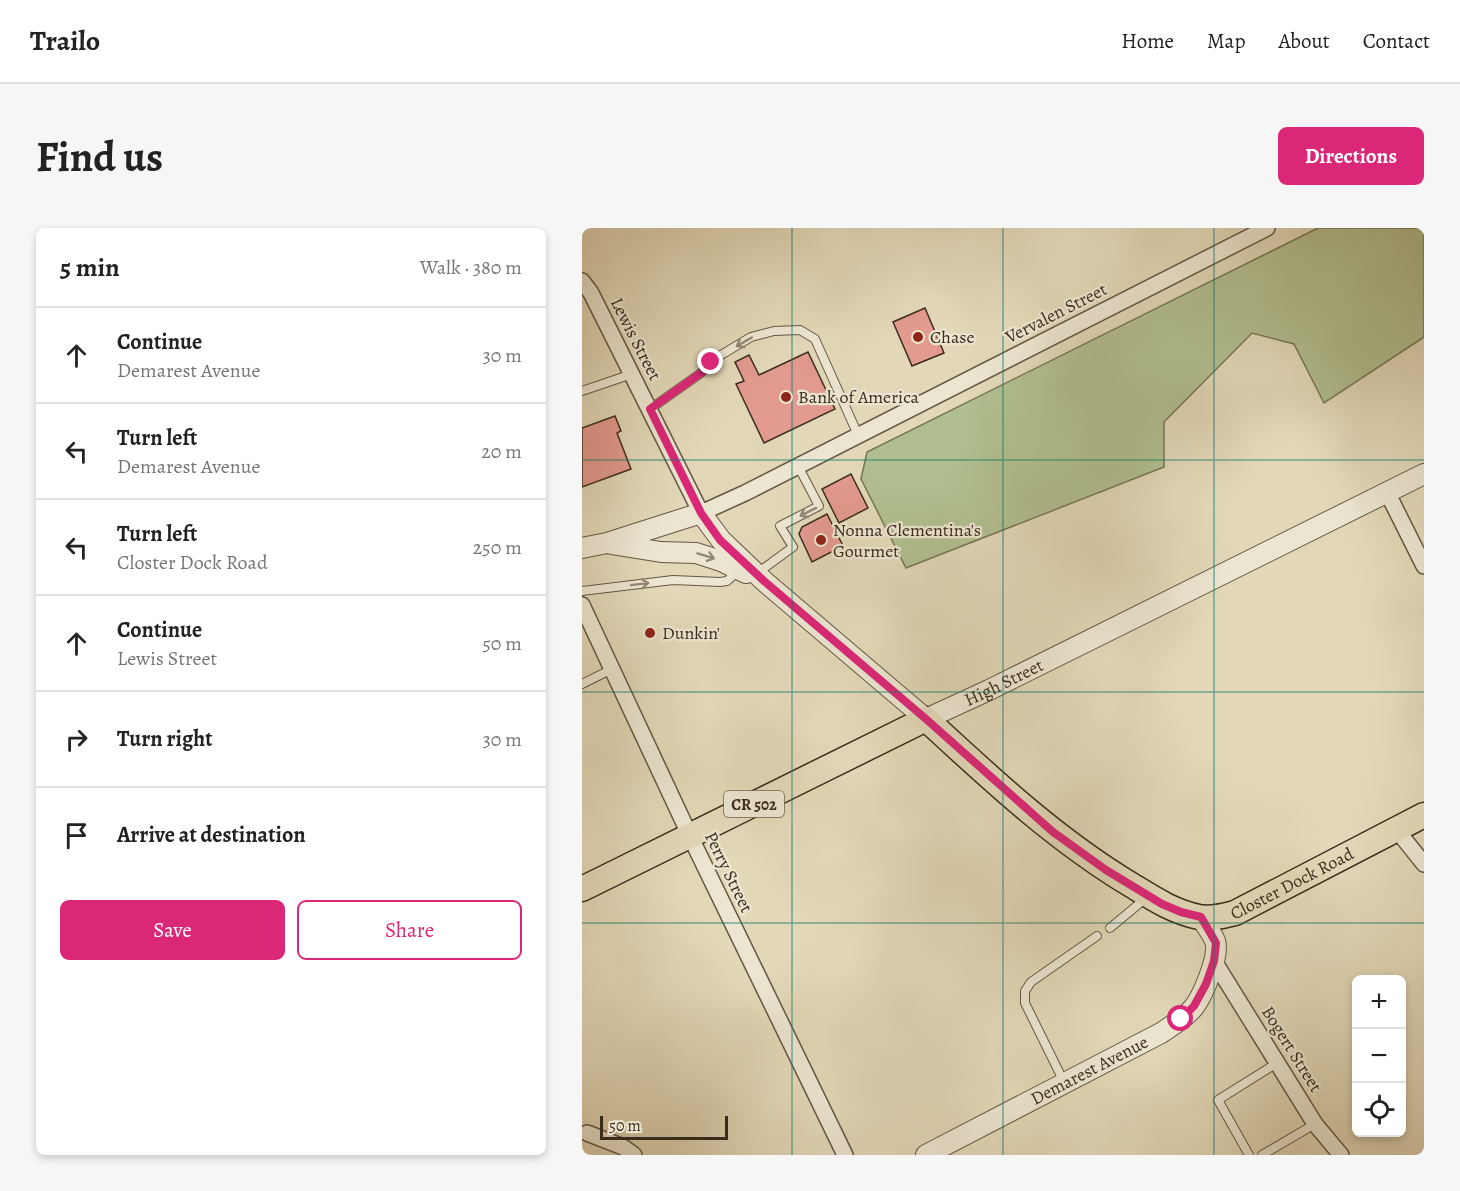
<!DOCTYPE html>
<html lang="en">
<head>
<meta charset="utf-8">
<style>
  :root { --surface:#fff; --page:#f6f6f6; --text:#222; --muted:#767676; --line:#e0e0e0; --accent:#db2777 }
  body { margin:0; font-family:Alegreya,serif; background:var(--page); color:var(--text) }
  .controls { position:absolute; right:18px; bottom:18px; display:grid; overflow:hidden; border-radius:9px; box-shadow:0 3px 9px #0003 }
  .controls button { width:54px; height:54px; display:grid; place-items:center; padding:0; border:0; border-bottom:2px solid var(--line); background:var(--surface); color:var(--text); font:30px sans-serif }
  .scale { position:absolute; left:18px; bottom:15px; width:128px; box-sizing:border-box; padding-left:6px; border:3px solid #3a2c1c; border-top:0; font-size:16px; line-height:21px; white-space:nowrap; color:#3a2c1c; -webkit-text-stroke:4px #ece6d1; paint-order:stroke }
  .stop { position:absolute; width:18px; height:18px; margin:-14px; border:4px solid #db2777; border-radius:50%; background:#fff }
  .stop.end { background:#db2777; border-color:#fff; box-shadow:0 2px 6px #0008 }
  .list { margin:0; padding:0; list-style:none }
  h2 { display:flex; justify-content:space-between; align-items:center; height:78px; margin:0; padding:0 24px; font-size:26px }
  h2 small { font-size:20px; font-weight:400; color:var(--muted) }
  .list li { display:grid; grid-template-columns:39px 1fr auto; gap:18px; align-items:center; box-sizing:border-box; height:96px; padding:0 24px; border-top:2px solid var(--line) }
  .list b { display:block; font-size:22px; white-space:nowrap }
  .list p { margin:0; font-size:20px; white-space:nowrap; color:var(--muted) }
  .list em { font-size:20px; font-style:normal; color:var(--muted) }
  .actions { display:flex; gap:12px; padding:18px 24px }
  .actions a { flex:1; padding:14px 0; border:2px solid var(--accent); border-radius:9px; text-align:center; font-size:21px; color:var(--accent) }
  .actions .main { background:var(--accent); color:#fff }
  .icon { flex:none; width:33px; height:33px; fill:none; stroke:currentColor; stroke-width:2; stroke-linecap:round; stroke-linejoin:round }
  .map { position:relative; flex:none; width:842px; height:927px; overflow:hidden; border-radius:9px }
  header { display:flex; align-items:center; gap:36px; box-sizing:border-box; height:84px; padding:0 30px; background:var(--surface); border-bottom:2px solid var(--line) }
  header strong { font-size:28px }
  nav { display:flex; gap:33px; margin-inline-start:auto; font-size:21px }
  .intro { display:flex; align-items:center; justify-content:space-between; box-sizing:border-box; height:144px; padding:0 36px }
  h1 { margin:0; font-size:42px }
  .button { padding:15px 27px; border-radius:9px; background:var(--accent); color:#fff; font-size:21px; font-weight:700 }
  main { display:flex; gap:36px; padding:0 36px }
  aside { flex:1; background:var(--surface); border-radius:9px; box-shadow:0 3px 9px #0003 }
  .map>svg:first-child { display:block }
  .green { fill:#b1bf90; stroke:#767656; stroke-width:1.5 }
  .building { fill:#e39a8f; stroke:#3a2c1c; stroke-width:1.5 }
  .lines { fill:none; stroke-linecap:round; stroke-linejoin:round }
  .service-casing { stroke:#645743; stroke-width:10 }
  .minor-casing { stroke:#645743; stroke-width:18 }
  .tertiary-casing { stroke:#645743; stroke-width:22 }
  .primary-casing { stroke:#3a2c1c; stroke-width:27 }
  .service { stroke:#ece6d1; stroke-width:8 }
  .minor { stroke:#ece6d1; stroke-width:15 }
  .tertiary { stroke:#ece6d1; stroke-width:20 }
  .primary { stroke:#e2d8b8; stroke-width:24 }
  .oneway { stroke:#938976 }
  .route { stroke:#db2777; stroke-width:8 }
  .grid { fill:none; stroke:#0f766e; stroke-width:1.5; stroke-opacity:0.55 }
  .poi-dot { fill:#8f2418; stroke:#ece6d1; stroke-width:2 }
  .labels { text-anchor:middle; stroke-width:4.5; stroke-linejoin:round; paint-order:stroke }
  .shield { fill:#ece6d1; stroke:#6f6452; stroke-width:1.5 }
  .shield-label { font-size:16px; font-weight:bold; fill:#3a2c1c }
  .street-label { font-size:18px; fill:#3a2c1c; stroke:#ece6d1 }
  .poi-label { font-size:18px; fill:#3a2c1c; stroke:#ece6d1; text-anchor:start }
</style>
</head>
<body>
<header>
<strong>Trailo</strong>
<nav><a>Home</a><a>Map</a><a>About</a><a>Contact</a></nav>
</header>
<div class="intro"><h1>Find us</h1><a class="button">Directions</a></div>
<main>
<aside>
<h2>5 min<small>Walk · 380 m</small></h2>
<ul class="list">
<li><svg class="icon" aria-label="ahead" viewBox="0 0 24 24"><path d="M12 20V5M6 11l6-6 6 6"/></svg><div><b>Continue</b><p>Demarest Avenue</p></div><em>30 m</em></li>
<li><svg class="icon" aria-label="left" viewBox="0 0 24 24"><path d="M17 20v-9H6M10 6l-5 5 5 5"/></svg><div><b>Turn left</b><p>Demarest Avenue</p></div><em>20 m</em></li>
<li><svg class="icon" aria-label="left" viewBox="0 0 24 24"><path d="M17 20v-9H6M10 6l-5 5 5 5"/></svg><div><b>Turn left</b><p>Closter Dock Road</p></div><em>250 m</em></li>
<li><svg class="icon" aria-label="ahead" viewBox="0 0 24 24"><path d="M12 20V5M6 11l6-6 6 6"/></svg><div><b>Continue</b><p>Lewis Street</p></div><em>50 m</em></li>
<li><svg class="icon" aria-label="right" viewBox="0 0 24 24"><path d="M7 20v-9h11M14 6l5 5-5 5"/></svg><div><b>Turn right</b></div><em>30 m</em></li>
<li><svg class="icon" aria-label="arrive" viewBox="0 0 24 24"><path d="M6 21V4h12l-3 4 3 4H6"/></svg><div><b>Arrive at destination</b></div></li>
</ul>
<div class="actions"><a class="main">Save</a><a>Share</a></div>
</aside>
<div class="map">
<svg width="842" height="927" viewBox="0 0 842 927">
  <rect width="100%" height="100%" fill="#e2d8b8"/>
  <filter id="stains"><feTurbulence type="fractalNoise" baseFrequency=".00333" numOctaves="4"/><feColorMatrix values="0 0 0 0 .2 0 0 0 0 .09 0 0 0 0 .02 0 0 0 .5 -.17"/></filter>
  <radialGradient id="worn" r=".72"><stop offset=".6" stop-color="#630" stop-opacity="0"/><stop offset="1" stop-color="#630" stop-opacity=".3"/></radialGradient>
  <path class="green" d="M736,0H842V109L742,175L712,116L670,105L582,194V239L324,340L279,251L285,224Z"/>
  <g class="building">
    <path d="M343,80L362,125L330,138L311,94Z"/>
    <path d="M226,124L253,181L182,215L154,156L162,153L153,134L167,127L177,147Z"/>
    <path d="M33,188L39,203L35,205L49,241L0,259V200Z"/>
    <path d="M269,246L286,280L257,295L240,261Z"/>
    <path d="M245,286L261,318L230,334L217,306L220,299Z"/>
  </g>
  <g class="lines">
    <g class="service-casing">
      <g id="service">
        <path d="M0,163L50,146"/>
        <path d="M68,181L119,145L129,133L169,109L192,103L218,102L233,111L276,207"/>
        <path d="M174,346L211,319L198,298L237,278L216,238"/>
        <path d="M0,363L91,352L138,354L145,353L156,343"/>
        <path d="M0,456L30,441"/>
        <path d="M528,700L564,670"/>
        <path d="M482,854L443,775V763L449,754L515,708"/>
        <path d="M667,927L636,872L695,835"/>
        <path d="M680,927L733,896"/>
      </g>
    </g>
    <g class="minor-casing">
      <g id="minor">
        <path d="M0,53L9,65L119,285L163,265L685,0"/>
        <path d="M805,264L842,338"/>
        <path d="M0,377L108,608L263,927"/>
        <path d="M814,601L842,636"/>
        <path d="M632,733L733,896L759,927"/>
        <path d="M5,905L41,919L52,927"/>
      </g>
    </g>
    <g class="tertiary-casing">
      <g id="tertiary">
        <path d="M29,316L79,324L114,325L139,333L164,345"/>
        <path id="s1" d="M0,320L25,315L119,285L139,312L182,353L344,491L407,462L842,246"/>
        <path id="s2" d="M344,927L579,805C591,797 603,790 612,779C621,767 638,728 633,713C630,705 623,697 619,689"/>
      </g>
    </g>
    <g class="primary-casing">
      <g id="primary">
        <path id="s3" d="M0,661L344,491C409,551 474,612 551,658C572,671 592,684 617,689C630,691 641,688 653,685L842,587"/>
      </g>
    </g>
    <use href="#service" class="service"/>
    <use href="#minor" class="minor"/>
    <use href="#tertiary" class="tertiary"/>
    <use href="#primary" class="primary"/>
  </g>
  <defs><path id="oneway-shaft" d="M-6 0H5M1.5-3L5.5 0L1.5 3" fill="none" stroke-width="1.6" stroke-linecap="round" stroke-linejoin="round" transform="scale(1.5)"/></defs>
  <g class="oneway">
    <use href="#oneway-shaft" transform="translate(162 114) rotate(150)"/>
    <use href="#oneway-shaft" transform="translate(226 284) rotate(153)"/>
    <use href="#oneway-shaft" transform="translate(124 328) rotate(17)"/>
    <use href="#oneway-shaft" transform="translate(58 356) rotate(-7)"/>
  </g>
  <g class="lines">
    <path class="route" d="M129,134L119,145L68,181L119,285L138,312L182,353L344,491L471,604L524,642L580,676L599,684L619,689L634,715L632,733L624,756L612,778L599,791"/>
  </g>
  <path class="grid" d="M210,0V927M421,0V927M632,0V927M0,232H842M0,464H842M0,695H842"/>
  <g class="poi-dot">
    <circle cx="336" cy="109" r="6"/>
    <circle cx="204" cy="169" r="6"/>
    <circle cx="239" cy="312" r="6"/>
    <circle cx="68" cy="405" r="6"/>
  </g>
  <g class="labels">
    <rect class="shield" x="142" y="563" width="60" height="26" rx="4.5"/>
    <g class="shield-label">
      <text x="172" y="582">CR 502</text>
    </g>
    <g class="street-label">
      <text transform="translate(474 85) rotate(-27)" y="6">Vervalen Street</text>
      <text transform="translate(54 111) rotate(63)" y="6">Lewis Street</text>
      <text dy="6" stroke="none"><textPath href="#s1" startOffset="516">High Street</textPath></text>
      <text transform="translate(147 644) rotate(64)" y="6">Perry Street</text>
      <text dy="6" stroke="none"><textPath href="#s3" startOffset="824">Closter Dock Road</textPath></text>
      <text transform="translate(710 821) rotate(58)" y="6">Bogert Street</text>
      <text dy="6" stroke="none"><textPath href="#s2" startOffset="184">Demarest Avenue</textPath></text>
    </g>
    <g class="poi-label">
      <text x="348" y="115">Chase</text>
      <text x="216" y="175">Bank of America</text>
      <text x="251" y="308">Nonna Clementina's<tspan x="251" dy="21">Gourmet</tspan></text>
      <text x="80" y="411">Dunkin'</text>
    </g>
  </g>
  <rect width="100%" height="100%" filter="url(#stains)"/>
  <rect width="100%" height="100%" fill="url(#worn)"/>
</svg>
<div class="controls">
<button>+</button>
<button>−</button>
<button><svg class="icon" aria-label="locate" viewBox="0 0 24 24"><circle cx="12" cy="12" r="6"/><path d="M12 2v4M12 18v4M2 12h4M18 12h4"/></svg></button>
</div>
<div class="scale">50 m</div>
<div class="stop" style="left:599px;top:791px"></div>
<div class="stop end" style="left:129px;top:134px"></div>
</div>
</main>
</body>
</html>
